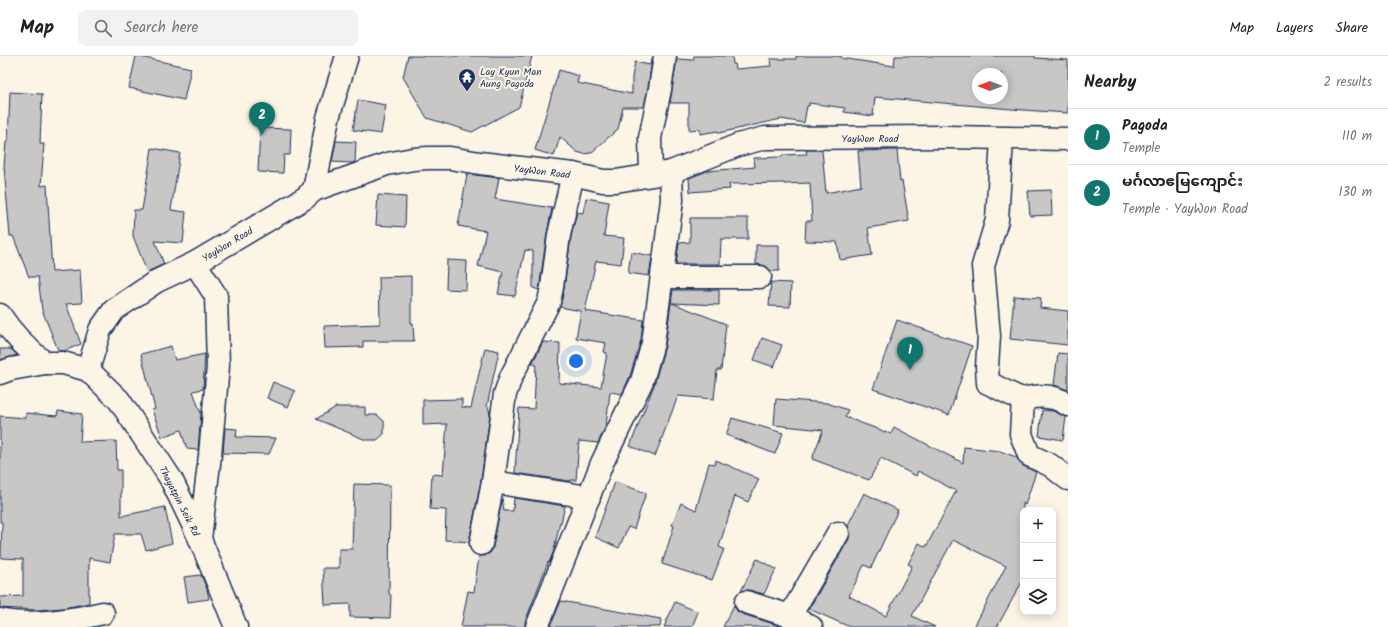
<!DOCTYPE html>
<html lang="en">
<head>
<meta charset="utf-8">
<style>
  :root { --surface:#fff; --page:#f2f2f2; --text:#202124; --muted:#757577; --line:#e0e0e0; --accent:#0f766e }
  body { margin:0; font-family:Kalam,"Noto Sans Myanmar",sans-serif; background:var(--page); color:var(--text) }
  .controls { position:absolute; right:12px; bottom:12px; display:grid; overflow:hidden; border-radius:8px; box-shadow:0 2px 10px #0003 }
  .controls button { width:36px; height:36px; display:grid; place-items:center; padding:0; border:0; border-bottom:1px solid var(--line); background:var(--surface); color:var(--text); font:20px sans-serif }
  .compass { position:absolute; left:972px; top:12px; width:36px; height:36px; border-radius:50%; background:var(--surface); box-shadow:0 2px 10px #0003; rotate:270deg }
  .you { position:absolute; left:576px; top:305px; width:14px; height:14px; margin:-10px; border:3px solid #fff; border-radius:50%; background:#1a73e8; box-shadow:0 0 0 6px #1a73e833 }
  .badge { display:grid; place-items:center; width:26px; height:26px; border-radius:50%; background:var(--accent); color:#fff; font-size:13px; font-weight:700 }
  .pin { position:absolute; translate:-50% -33px; filter:drop-shadow(0 1px 2px #0008) }
  .pin::after { content:''; position:absolute; top:21px; width:14px; height:12px; background:inherit; clip-path:polygon(0 0,100% 0,50% 100%) }
  .list { margin:0; padding:0; list-style:none }
  h2 { display:flex; justify-content:space-between; align-items:center; height:52px; margin:0; padding:0 16px; font-size:17px }
  h2 small { font-size:13px; font-weight:400; color:var(--muted) }
  .list li { display:grid; grid-template-columns:26px 1fr auto; gap:12px; align-items:center; box-sizing:border-box; height:56px; padding:0 16px; border-top:1px solid var(--line) }
  .list b { display:block; font-size:15px; white-space:nowrap }
  .list p { margin:0; font-size:13px; white-space:nowrap; color:var(--muted) }
  .list em { font-size:13px; font-style:normal; color:var(--muted) }
  .icon { flex:none; width:22px; height:22px; fill:none; stroke:currentColor; stroke-width:2; stroke-linecap:round; stroke-linejoin:round }
  .map { position:relative; flex:none; width:1068px; height:571px; overflow:hidden }
  header { display:flex; align-items:center; gap:24px; box-sizing:border-box; height:56px; padding:0 20px; background:var(--surface); border-bottom:1px solid var(--line) }
  header strong { font-size:19px }
  nav { display:flex; gap:22px; margin-inline-start:auto; font-size:14px }
  .search { width:280px; height:36px; background:var(--page); display:flex; align-items:center; gap:10px; box-sizing:border-box; padding:0 14px; border-radius:8px; color:var(--muted); font-size:15px }
  main { display:flex }
  aside { flex:1; background:var(--surface) }
  .map>svg:first-child { display:block }
  .building { fill:#c8c7c6; stroke:#1b2f5e; fill-rule:evenodd }
  .lines { fill:none; stroke-linecap:round; stroke-linejoin:round }
  .minor-casing { stroke:#1b2f5e; stroke-width:25 }
  .tertiary-casing { stroke:#1b2f5e; stroke-width:25 }
  .minor { stroke:#fcf5e5; stroke-width:22 }
  .tertiary { stroke:#fcf5e5; stroke-width:22 }
  .labels { text-anchor:middle; stroke-width:4; stroke-linejoin:round; paint-order:stroke }
  .poi-label { font-size:10px; fill:#1b2f5e; stroke:#fcf5e5; text-anchor:start }
  .street-label { font-size:10px; fill:#1b2f5e; stroke:#fcf5e5 }
</style>
</head>
<body>
<header>
<strong>Map</strong>
<div class="search"><svg class="icon" aria-label="search" viewBox="0 0 24 24"><circle cx="10" cy="10" r="6"/><path d="M15 15l6 6"/></svg>Search here</div>
<nav><a>Map</a><a>Layers</a><a>Share</a></nav>
</header>
<main>
<div class="map">
<svg width="1068" height="571" viewBox="0 0 1068 571">
  <rect width="100%" height="100%" fill="#fcf5e5"/>
  <filter id="ink" filterUnits="userSpaceOnUse"><feTurbulence type="fractalNoise" baseFrequency=".025" numOctaves="2"/><feDisplacementMap in="SourceGraphic" scale="8" xChannelSelector="R" yChannelSelector="G"/><feConvolveMatrix kernelMatrix="1 2 1 2 8 2 1 2 1" color-interpolation-filters="sRGB"/></filter>
  <g filter="url(#ink)">
    <g class="building">
      <path d="M136,0L191,12L184,44L129,32Z"/>
      <path d="M408,0H532L519,51L472,76L427,62L403,21Z"/>
      <path d="M694,0H732L733,8H735L736,13L771,10L770,3H796V0H841V2L894,10L895,0H1035V2L1068,4V57L1023,54L875,41L873,60L844,56L845,52L809,47V50H807L804,67L781,63L719,77L718,75L700,78V73L689,74V47H670L677,3L693,4ZM978,18H1002V42H978Z"/>
      <path d="M651,4H652L648,31L644,51H623L618,73L591,97L584,98L577,96L560,81L554,100L535,94L559,14L579,20L577,27L632,38V21L635,6L650,9Z"/>
      <path d="M10,36L42,38L40,88H44L41,130L47,129L52,216L80,214L82,247L66,248L81,288L64,295L58,294L42,254L38,221H29L13,180H10L4,111L6,86H8Z"/>
      <path d="M358,44L386,49L381,78L353,74Z"/>
      <path d="M260,72L291,73L290,99H284L283,117L258,116Z"/>
      <path d="M336,85L356,86L355,106L352,107L332,106Z"/>
      <path d="M152,92L180,97L171,154L186,156L183,187L155,185L164,208L147,216L133,180L134,154H142Z"/>
      <path d="M806,94H822L826,137L861,130L858,95L897,94L900,126L902,125L909,165L868,172L872,199L840,204L837,186L805,185L806,165H812L810,127L784,128V127L729,128L730,133L690,136L689,122L707,115L755,111L754,102L782,101V99L807,98Z"/>
      <path d="M467,118L499,122L495,143L552,152L547,177L539,234L533,232V195L525,194L515,240L498,238L503,216L478,210L486,175L458,170Z"/>
      <path d="M1051,134L1052,159L1030,160L1028,135Z"/>
      <path d="M378,139L406,141L405,171L376,169Z"/>
      <path d="M586,142L609,146L604,180L624,182L621,208L596,205L585,255L643,264L641,284L630,320L622,338L610,336L606,370L598,387L579,385L576,424H571L570,425L515,417L519,352L534,353L536,308H532L543,286L560,287L559,327L601,331L607,297L604,296L606,287L576,282L581,255L560,251L564,233L571,181L577,156L583,157Z"/>
      <path d="M690,162H748V183H721L720,208H676L679,187L690,186Z"/>
      <path d="M756,189H779V215H771L766,210L756,208Z"/>
      <path d="M631,196L652,200L649,220L628,217Z"/>
      <path d="M447,204L467,205L466,234L446,233Z"/>
      <path d="M411,220V267H413L414,285H363V291L325,292L324,270L380,268L379,221Z"/>
      <path d="M771,226L791,227L790,251L769,250Z"/>
      <path d="M673,234H719V249L672,247L726,268L721,314H717L714,343L678,340L655,400L630,390L654,329L665,290Z"/>
      <path d="M1014,240L1041,242L1040,252L1068,255V289L1010,283Z"/>
      <path d="M897,264L972,290L949,359L873,333Z"/>
      <path d="M762,282L782,289L774,311L754,304Z"/>
      <path d="M171,290L175,304L205,298L203,333L193,335L201,358L198,394L187,393L181,374L162,381L152,354L155,353L141,298Z"/>
      <path d="M485,292L499,295L487,350H488L490,358L481,424L469,486L445,484L446,454L430,453L432,418L443,419L447,368L423,369V344L462,343V351L471,352Z"/>
      <path d="M0,293H11L17,299L0,304Z"/>
      <path d="M1058,297L1068,298V334L1054,329Z"/>
      <path d="M273,326L295,335L288,351L267,342Z"/>
      <path d="M776,343L827,347L848,354L845,361L891,378L894,371L963,407L964,391L1000,395L1016,401L1023,410L1036,416L1025,449L1023,447V524L997,571H974L1006,510L953,484L912,560L935,571H850L809,553L849,483L850,477L848,469L864,437L898,454L871,512L864,509L849,540L886,560L912,510L908,508L919,487L926,491L956,435L918,415L916,420L881,402L869,424L812,403L823,374L774,369Z"/>
      <path d="M336,351H365V359H377L384,365V378L377,384H366L316,363Z"/>
      <path d="M1042,354L1053,355L1066,361L1063,384L1039,380Z"/>
      <path d="M58,355L82,358L80,386L116,385L117,414H121V460L165,451L172,487L146,494L141,478H115L110,506L89,502V547L63,552L37,554L0,552V541L23,540V503L1,502L2,466H0V360L26,362V357L57,360Z"/>
      <path d="M732,362L783,377L775,398L726,379Z"/>
      <path d="M225,372L237,373L236,381L276,382L269,398L223,397Z"/>
      <path d="M716,404L759,423L748,446L735,440L719,491L724,493L712,524L662,508L674,470L672,469L681,447L696,454L709,407L715,408Z"/>
      <path d="M615,426L646,437L634,473L628,471L619,492L595,481Z"/>
      <path d="M354,428L390,429L389,538L391,539L390,562L350,561V548L325,549L323,512H339V493H352Z"/>
      <path d="M514,442L565,450L561,467L560,466L554,494L549,507L548,506L525,566V571H461L468,535L474,536L479,500H485L491,496L493,491L502,443L504,455H513Z"/>
      <path d="M757,503L776,513L764,538L749,534L741,535Z"/>
      <path d="M201,519L207,533L209,543L188,546L184,521Z"/>
      <path d="M561,545L661,563L660,571H550Z"/>
      <path d="M675,546L698,556L692,571H664Z"/>
      <path d="M734,549L737,555L742,558L783,571H723Z"/>
    </g>
    <g class="lines">
      <g class="minor-casing">
        <g id="minor">
          <path d="M1002,83L997,164L983,210L989,280L987,311L988,327C1000,332 1010,339 1023,343L1021,378L1029,399L1050,409L1068,423"/>
          <path d="M651,119L650,82L660,33L665,0"/>
          <path d="M314,134L328,62L347,0"/>
          <path d="M195,207L216,240L218,310L210,399L200,483"/>
          <path d="M663,221H760"/>
          <path d="M0,259C13,279 26,292 45,307"/>
          <path d="M88,314L100,274L114,254L157,225L195,207L305,142L314,134L387,108L413,103L428,102H450L480,107L573,118L603,125H616L671,116L738,89L765,82L946,81L1068,83"/>
          <path d="M1023,343C1038,339 1055,339 1068,349"/>
          <path d="M493,426L505,338L511,321L549,246L552,231L559,179L573,118"/>
          <path d="M481,488L493,426L589,441"/>
          <path d="M746,546L790,560L811,571"/>
          <path d="M790,560L838,477"/>
          <path d="M0,564C28,571 74,564 103,557"/>
          <path d="M537,571L602,407L642,325L653,287L672,144L671,116"/>
        </g>
      </g>
      <g class="tertiary-casing">
        <path id="tertiary" d="M0,317L11,313L45,307H63L88,314L119,344L171,423L200,483L236,571"/>
      </g>
      <use href="#minor" class="minor"/>
      <use href="#tertiary" class="tertiary"/>
    </g>
  </g>
  <defs>
    <g id="temple-pin" transform="scale(0.9)"><path d="M0 17L-7.5 6A9.5 9.5 0 1 1 7.5 6Z" fill="#1b2f5e" stroke="#fcf5e5"/><path d="M0-6L5-2H3V0L6.5 2.5H4V6H1.5V3h-3V6H-4V2.5H-6.5L-3 0V-2H-5Z" fill="#fff"/></g>
  </defs>
  <g fill-rule="evenodd">
    <use href="#temple-pin" x="467" y="21"/>
  </g>
  <g class="labels">
    <g class="poi-label">
      <text x="480" y="19">Lay Kyun Man<tspan x="480" dy="12">Aung Pagoda</tspan></text>
    </g>
    <g class="street-label">
      <text x="870" y="86">YayWon Road</text>
      <text transform="translate(542 115) rotate(7)" y="4">YayWon Road</text>
      <text transform="translate(227 188) rotate(-31)" y="4">YayWon Road</text>
      <text transform="translate(180 445) rotate(63)" y="4">Thayatpin Seik Rd</text>
    </g>
  </g>
</svg>
<div class="controls">
<button>+</button>
<button>−</button>
<button><svg class="icon" aria-label="layers" viewBox="0 0 24 24"><path d="M12 4l9 5-9 5-9-5zM3 14l9 5 9-5"/></svg></button>
</div>
<svg class="compass" viewBox="-18 -18 36 36"><path d="M0-13l5 13h-10z" fill="#e53935"/><path d="M0 13l5-13h-10z" fill="#757577"/></svg>
<div class="you"></div>
<div class="pin badge" style="left:910px;top:314px">1</div>
<div class="pin badge" style="left:262px;top:79px">2</div>
</div>
<aside>
<h2>Nearby<small>2 results</small></h2>
<ul class="list">
<li><span class="badge">1</span><div><b>Pagoda</b><p>Temple</p></div><em>110 m</em></li>
<li><span class="badge">2</span><div><b>မင်္ဂလာဧမြကျောင်း</b><p>Temple · YayWon Road</p></div><em>130 m</em></li>
</ul>
</aside>
</main>
</body>
</html>
